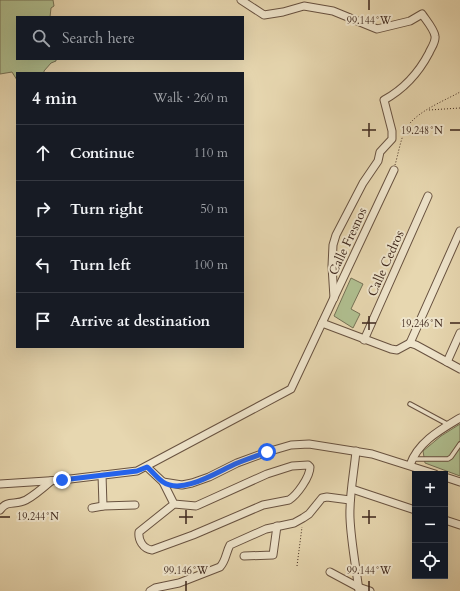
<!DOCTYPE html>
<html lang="en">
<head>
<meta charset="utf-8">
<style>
  :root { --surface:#171b24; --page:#242831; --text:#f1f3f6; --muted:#9ea1a6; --line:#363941 }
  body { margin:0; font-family:Cardo,serif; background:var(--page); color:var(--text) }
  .controls { position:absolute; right:12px; bottom:12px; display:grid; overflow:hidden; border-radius:0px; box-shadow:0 4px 16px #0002 }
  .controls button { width:36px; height:36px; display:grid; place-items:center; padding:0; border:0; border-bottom:1px solid var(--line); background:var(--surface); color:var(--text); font:20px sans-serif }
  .stop { position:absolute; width:12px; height:12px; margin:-9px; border:3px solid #2563eb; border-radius:50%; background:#fff }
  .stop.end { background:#2563eb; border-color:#fff; box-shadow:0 1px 4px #0008 }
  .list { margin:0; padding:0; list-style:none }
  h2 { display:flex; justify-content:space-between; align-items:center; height:52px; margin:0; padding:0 16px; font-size:17px }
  h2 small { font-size:13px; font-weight:400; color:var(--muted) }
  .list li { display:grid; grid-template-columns:26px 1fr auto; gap:12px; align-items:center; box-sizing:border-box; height:56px; padding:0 16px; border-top:1px solid var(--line) }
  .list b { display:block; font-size:15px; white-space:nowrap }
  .list em { font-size:13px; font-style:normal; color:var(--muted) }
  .icon { flex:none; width:22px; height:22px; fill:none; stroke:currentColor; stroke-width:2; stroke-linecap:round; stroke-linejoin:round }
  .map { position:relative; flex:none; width:460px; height:591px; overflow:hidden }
  .search { position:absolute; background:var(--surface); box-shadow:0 4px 16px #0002; left:16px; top:16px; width:228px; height:44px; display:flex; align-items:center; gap:10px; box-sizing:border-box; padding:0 14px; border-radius:0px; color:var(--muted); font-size:15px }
  .panel { position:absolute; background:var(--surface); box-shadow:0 4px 16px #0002; left:16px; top:72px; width:228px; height:276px; border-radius:0px }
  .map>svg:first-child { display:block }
  .green { fill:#b0bf90; stroke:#767256 }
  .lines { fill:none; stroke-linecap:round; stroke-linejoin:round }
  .lane-casing { stroke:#685240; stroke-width:5.5 }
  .street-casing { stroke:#685240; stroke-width:9 }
  .path { stroke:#3d261b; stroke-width:1; stroke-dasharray:1 2; stroke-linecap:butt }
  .lane { stroke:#efe5cc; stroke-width:3.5 }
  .street { stroke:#efe5cc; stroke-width:7 }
  .route { stroke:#2563eb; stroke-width:5 }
  .ticks { fill:none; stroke:#3d261b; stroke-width:1.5 }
  .labels { text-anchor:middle; stroke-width:4; stroke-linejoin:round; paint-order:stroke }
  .street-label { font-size:13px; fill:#3d261b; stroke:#efe5cc }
  .ticks-label { font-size:10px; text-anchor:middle; fill:#3d261b; stroke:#efe5cc; stroke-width:4; stroke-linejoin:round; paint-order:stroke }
</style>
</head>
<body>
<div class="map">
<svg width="460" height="591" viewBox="0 0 460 591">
  <rect width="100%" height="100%" fill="#e7d7b0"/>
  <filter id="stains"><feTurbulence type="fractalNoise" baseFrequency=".005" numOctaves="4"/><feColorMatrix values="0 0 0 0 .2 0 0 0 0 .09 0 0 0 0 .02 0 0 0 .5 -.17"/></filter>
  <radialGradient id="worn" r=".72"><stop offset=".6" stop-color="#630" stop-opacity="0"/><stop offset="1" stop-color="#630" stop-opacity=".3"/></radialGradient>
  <g class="green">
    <path d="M0,0H53L54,6L51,8L50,17H17V59H56V61L51,63L44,71V73H17V80L12,72L0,74Z"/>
    <path d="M351,278L363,284L351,309L360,314L353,328L334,316Z"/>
    <path d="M460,424V476L425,463L423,451L441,436Z"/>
  </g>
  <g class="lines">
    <g class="lane-casing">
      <g id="lane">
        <path d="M410,404L449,425"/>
        <path d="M412,459H448L451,457L460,444"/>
      </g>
    </g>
    <g class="street-casing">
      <g id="street">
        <path d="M241,0L264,15L283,12L304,6L333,11L377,29L410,21L422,14C426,20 434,29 435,36C436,42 431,48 429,53C418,74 404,89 384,100L392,131V139L380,152L378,161L363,183L336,235L333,245L332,266L334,298"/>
        <path d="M322,323L391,349L397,350L410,343L416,345L460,369"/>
        <path d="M364,340L428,196"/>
        <path d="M410,343L460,231"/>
        <path d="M447,362L460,333"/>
        <path d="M356,451C354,473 349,496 350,518C351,542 356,567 359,591"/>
        <path d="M410,465C418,442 440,430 460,418"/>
        <path d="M147,467L163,482L182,485L192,483L209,477L237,463L267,452L291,445L309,444L372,454L435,474"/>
        <path d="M102,475L103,506"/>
        <path d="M445,477L460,482"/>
        <path d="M163,482L174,504L196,506L267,474L292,466L308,465L310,467C310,477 297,495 289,500L263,505L193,535L152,550C143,549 138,540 139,532L174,504"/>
        <path d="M0,484L62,480L137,471L291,389L394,170"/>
        <path d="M352,489L415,510"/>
        <path d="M92,508L103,506L135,505"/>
        <path d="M0,510C8,499 15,506 26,500C35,495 43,488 51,481"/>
        <path d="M445,520L460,525"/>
        <path d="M244,556L273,555L277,526"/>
        <path d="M330,572L358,587L370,591"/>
        <path d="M150,591L155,588L179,583L220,567C226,561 226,552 230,545L266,529L294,523L303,518L309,514L322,498L327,497L350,500"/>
      </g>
    </g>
    <g class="path">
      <path d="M429,110L460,108"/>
      <path d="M395,165C398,155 401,137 406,129C415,112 444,101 460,92"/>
      <path d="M297,566L302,527"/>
    </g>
    <use href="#lane" class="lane"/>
    <use href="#street" class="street"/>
  </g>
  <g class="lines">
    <path class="route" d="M62,480L137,471L147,467C152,471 157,478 163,482C182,495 217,472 235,464C246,459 257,456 267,452"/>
  </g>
  <path class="ticks" d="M369,0V10M369,123V137M362,130H376M450,130H460M369,316V330M362,323H376M450,323H460M186,510V524M369,510V524M0,517H10M179,517H193M362,517H376M186,581V591M369,581V591"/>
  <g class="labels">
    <g class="street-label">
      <text transform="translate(347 241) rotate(-65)" y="5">Calle Fresnos</text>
      <text transform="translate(385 263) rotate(-66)" y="5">Calle Cedros</text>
    </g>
  </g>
  <g class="ticks-label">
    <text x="369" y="24">99.144°W</text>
    <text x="422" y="134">19.248°N</text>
    <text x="422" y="327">19.246°N</text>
    <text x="38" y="520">19.244°N</text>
    <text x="186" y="574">99.146°W</text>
    <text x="369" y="574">99.144°W</text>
  </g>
  <rect width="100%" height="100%" filter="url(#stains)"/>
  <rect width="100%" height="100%" fill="url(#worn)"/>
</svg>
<div class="controls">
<button>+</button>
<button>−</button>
<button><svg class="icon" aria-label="locate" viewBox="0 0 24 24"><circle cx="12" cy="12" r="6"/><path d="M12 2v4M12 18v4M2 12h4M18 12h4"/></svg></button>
</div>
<div class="stop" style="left:267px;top:452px"></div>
<div class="stop end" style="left:62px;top:480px"></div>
<div class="search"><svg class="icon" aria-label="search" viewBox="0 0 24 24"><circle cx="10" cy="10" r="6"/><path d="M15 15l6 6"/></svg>Search here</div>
<section class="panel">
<h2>4 min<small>Walk · 260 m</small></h2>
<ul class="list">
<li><svg class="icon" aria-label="ahead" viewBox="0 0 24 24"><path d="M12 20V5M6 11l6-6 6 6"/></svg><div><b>Continue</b></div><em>110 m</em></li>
<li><svg class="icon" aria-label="right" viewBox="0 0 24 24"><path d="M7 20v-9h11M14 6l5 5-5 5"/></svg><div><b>Turn right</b></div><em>50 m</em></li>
<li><svg class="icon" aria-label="left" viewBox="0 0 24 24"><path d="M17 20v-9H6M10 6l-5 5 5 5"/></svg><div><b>Turn left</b></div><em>100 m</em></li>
<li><svg class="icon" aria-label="arrive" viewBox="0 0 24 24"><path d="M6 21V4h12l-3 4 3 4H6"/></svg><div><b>Arrive at destination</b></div></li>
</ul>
</section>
</div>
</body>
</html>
